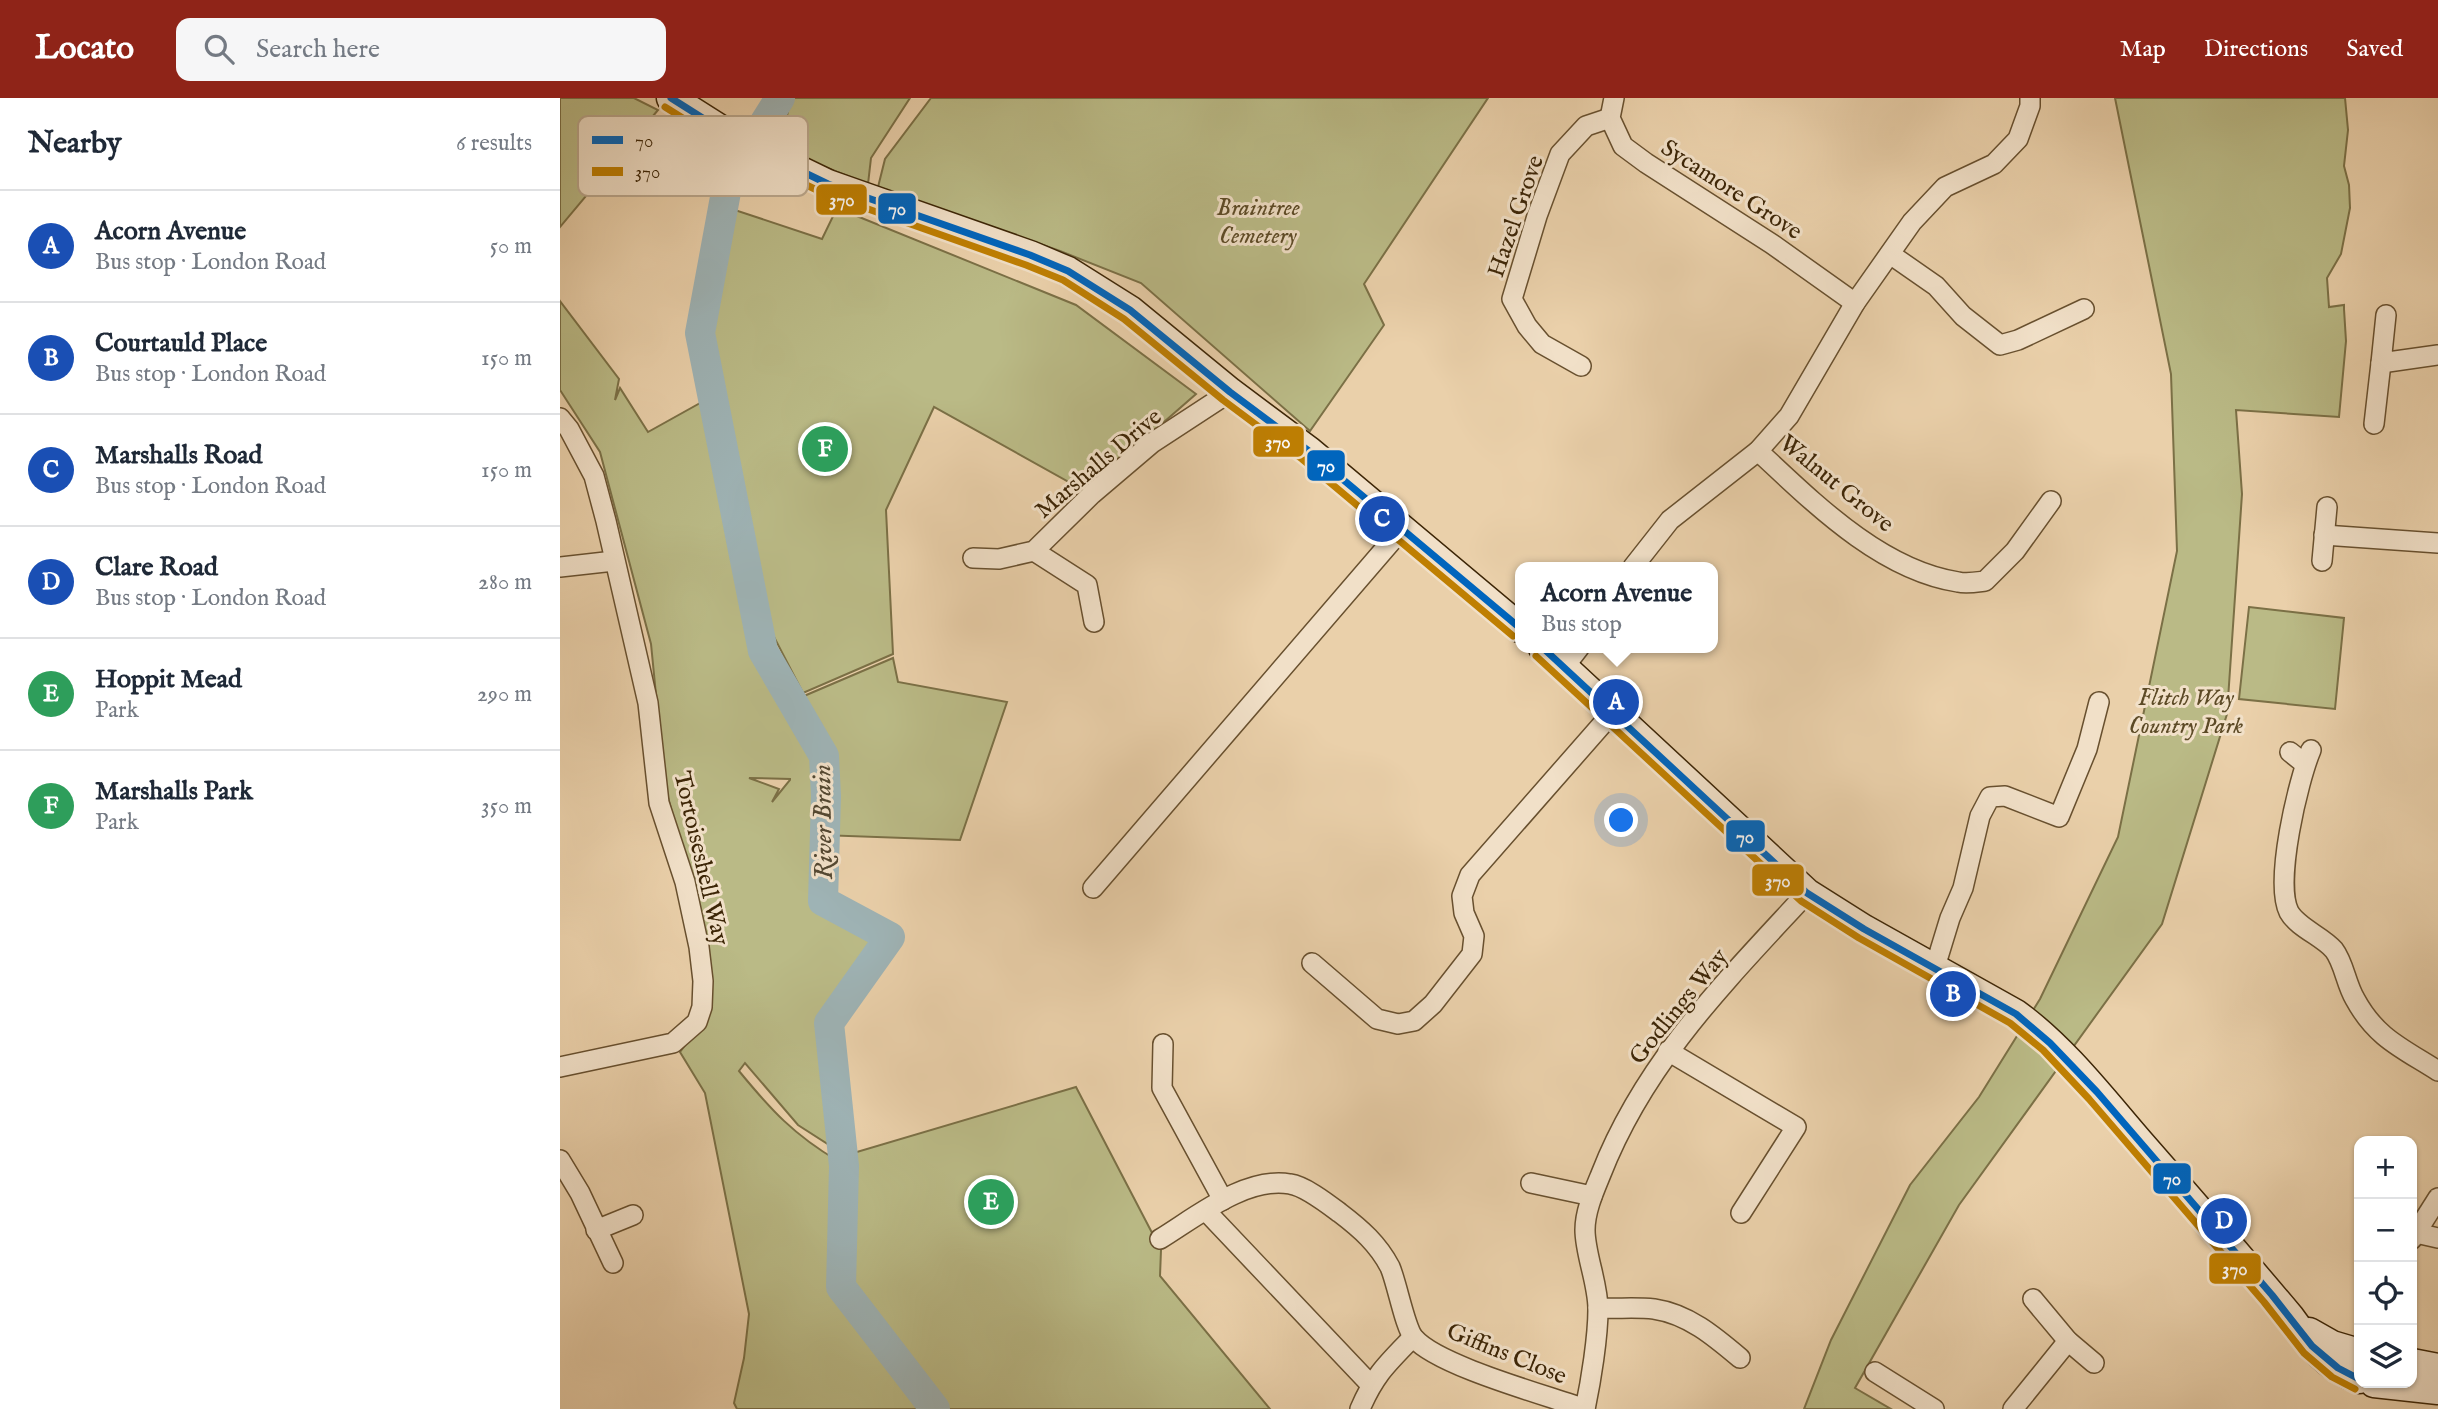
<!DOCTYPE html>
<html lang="en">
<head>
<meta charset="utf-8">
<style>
  :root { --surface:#fff; --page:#f6f6f7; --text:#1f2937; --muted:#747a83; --line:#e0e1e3; --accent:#8f2418 }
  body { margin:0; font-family:"IM FELL English",serif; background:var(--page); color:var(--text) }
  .controls { position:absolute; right:21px; bottom:21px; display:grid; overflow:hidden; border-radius:14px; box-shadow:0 2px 5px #0004 }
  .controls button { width:63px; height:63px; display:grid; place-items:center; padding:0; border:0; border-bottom:2px solid var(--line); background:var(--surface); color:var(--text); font:35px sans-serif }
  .you { position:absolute; left:1062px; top:723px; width:24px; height:24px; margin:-18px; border:5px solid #fff; border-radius:50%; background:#1a73e8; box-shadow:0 0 0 10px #1a73e833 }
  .badge { display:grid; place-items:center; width:46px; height:46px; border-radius:50%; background:var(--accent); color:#fff; font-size:23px; font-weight:700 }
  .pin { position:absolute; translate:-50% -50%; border:4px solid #fff; box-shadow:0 2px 7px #0006 }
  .popup { position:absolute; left:955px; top:464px; width:203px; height:91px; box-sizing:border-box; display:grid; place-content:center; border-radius:14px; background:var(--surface); filter:drop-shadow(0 2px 5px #0005); font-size:23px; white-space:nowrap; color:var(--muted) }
  .popup b { font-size:26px; color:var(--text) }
  .popup::after { content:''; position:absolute; left:50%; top:100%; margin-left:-14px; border:14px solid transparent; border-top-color:var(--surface) }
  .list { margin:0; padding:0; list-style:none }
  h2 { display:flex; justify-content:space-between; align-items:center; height:91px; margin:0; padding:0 28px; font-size:30px }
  h2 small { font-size:23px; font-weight:400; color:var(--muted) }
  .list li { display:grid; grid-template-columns:46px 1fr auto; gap:21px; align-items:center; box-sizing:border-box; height:112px; padding:0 28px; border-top:2px solid var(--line) }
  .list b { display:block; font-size:26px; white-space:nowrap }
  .list p { margin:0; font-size:23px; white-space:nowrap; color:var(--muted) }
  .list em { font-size:23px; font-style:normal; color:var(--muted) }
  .icon { flex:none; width:38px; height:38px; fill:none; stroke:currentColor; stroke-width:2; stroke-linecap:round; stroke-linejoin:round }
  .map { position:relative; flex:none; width:1878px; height:1311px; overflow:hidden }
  header { display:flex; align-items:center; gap:42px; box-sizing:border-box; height:98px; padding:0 35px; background:var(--accent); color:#fff }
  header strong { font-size:33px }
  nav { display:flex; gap:38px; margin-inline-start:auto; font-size:24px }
  .search { width:490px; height:63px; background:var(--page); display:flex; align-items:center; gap:18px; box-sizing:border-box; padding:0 24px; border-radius:14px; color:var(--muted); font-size:26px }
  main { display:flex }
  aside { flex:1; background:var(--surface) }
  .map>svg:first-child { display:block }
  .green { fill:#baba86; stroke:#7b7046; stroke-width:2; fill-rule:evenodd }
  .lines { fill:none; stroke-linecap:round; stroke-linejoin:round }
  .river { stroke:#9eb3b5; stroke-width:30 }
  .street-casing { stroke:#68502f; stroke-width:22 }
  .secondary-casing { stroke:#3c2506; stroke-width:31 }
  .street { stroke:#f1e0c8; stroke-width:19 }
  .secondary { stroke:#f1e0c8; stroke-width:28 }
  .bus-1-casing { stroke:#f1e0c8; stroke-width:12 }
  .bus-2-casing { stroke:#f1e0c8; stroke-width:12 }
  .bus-1 { stroke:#0065bd; stroke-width:7 }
  .bus-2 { stroke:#bf7f02; stroke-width:7 }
  .labels { text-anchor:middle; stroke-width:6; stroke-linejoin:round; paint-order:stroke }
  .street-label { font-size:24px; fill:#3c2506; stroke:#f1e0c8 }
  .park-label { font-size:24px; font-style:italic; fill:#5c4a26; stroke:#f1e0c8 }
  .water-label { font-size:26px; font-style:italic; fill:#544832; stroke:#f1e0c8 }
  .key { fill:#f1e0c8; stroke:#bba88e; stroke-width:2 }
  .key-label { font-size:19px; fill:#3c2506 }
  .line-badge { stroke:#f1e0c8; stroke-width:2.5 }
  .badge-label { font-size:19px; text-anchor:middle; font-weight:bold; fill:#fff }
</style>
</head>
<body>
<header>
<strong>Locato</strong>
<div class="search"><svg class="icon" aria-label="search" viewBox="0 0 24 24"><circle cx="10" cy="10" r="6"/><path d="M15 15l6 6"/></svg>Search here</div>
<nav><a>Map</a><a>Directions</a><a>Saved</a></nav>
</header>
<main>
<aside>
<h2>Nearby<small>6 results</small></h2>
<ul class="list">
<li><span class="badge" style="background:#1a4fb4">A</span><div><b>Acorn Avenue</b><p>Bus stop · London Road</p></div><em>50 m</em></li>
<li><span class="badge" style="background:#1a4fb4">B</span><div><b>Courtauld Place</b><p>Bus stop · London Road</p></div><em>150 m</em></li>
<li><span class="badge" style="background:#1a4fb4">C</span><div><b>Marshalls Road</b><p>Bus stop · London Road</p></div><em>150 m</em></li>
<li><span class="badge" style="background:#1a4fb4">D</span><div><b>Clare Road</b><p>Bus stop · London Road</p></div><em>280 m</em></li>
<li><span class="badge" style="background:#2e9e5b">E</span><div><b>Hoppit Mead</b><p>Park</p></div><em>290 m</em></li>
<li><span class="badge" style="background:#2e9e5b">F</span><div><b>Marshalls Park</b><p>Park</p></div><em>350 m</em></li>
</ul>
</aside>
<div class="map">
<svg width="1878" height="1311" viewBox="0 0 1878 1311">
  <rect width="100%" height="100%" fill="#ead0aa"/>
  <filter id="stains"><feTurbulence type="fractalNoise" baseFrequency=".00286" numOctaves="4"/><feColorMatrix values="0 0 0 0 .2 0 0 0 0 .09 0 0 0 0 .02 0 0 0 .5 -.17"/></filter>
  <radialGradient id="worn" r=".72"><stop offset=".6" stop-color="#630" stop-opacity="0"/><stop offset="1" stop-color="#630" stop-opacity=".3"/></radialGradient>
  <g class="green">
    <path d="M0,0H74L98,12L0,129Z"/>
    <path d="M231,0H350L311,60L308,86L224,53V31Z"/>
    <path d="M371,0H928L804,186L824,227L750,333L581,185L500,153L318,89L325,61Z"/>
    <path d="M1555,0H1785L1788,32L1784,68L1789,87L1790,110L1781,156L1767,180L1769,209L1784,207V211L1786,243L1779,319L1676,312L1682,396L1667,616L1602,826L1399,1107L1295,1290L1331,1311H1244L1271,1242L1350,1087L1419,999L1480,901L1558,739L1617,453L1611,276Z"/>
    <path d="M277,110L516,207L636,296L525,393L374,309L326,412L333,556L243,595L213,537L153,236L175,112L262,141Z"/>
    <path d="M0,203L59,281L55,302L60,290L88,334L142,304L197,557L227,609L244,598L333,560L338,584L447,604L400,742L261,737V807L323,840L264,926L277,1052L238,1027L185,965L179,973C211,1012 234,1037 278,1063L276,1189L368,1311H177L174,1305L184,1260L189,1216L145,995L120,954L142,925L129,779L105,688L91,546L40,354L0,292ZM189,680L230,681V682L212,704L219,691Z"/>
    <path d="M1689,509L1784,520L1775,611L1679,601Z"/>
    <path d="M516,989L601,1152L600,1178L710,1311H385L281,1189L290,1056Z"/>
  </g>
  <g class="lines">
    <path class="river" d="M220,0L168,83L140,235L203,553L264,658L266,698L263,803L330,839L269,925L284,1068L281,1189L375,1311"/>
    <g class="street-casing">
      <g id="street">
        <path d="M1054,0L1050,20L1063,48L1086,65L1212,146L1295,205"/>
        <path d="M1330,156L1376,188L1403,218L1440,247L1458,242L1524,211"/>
        <path d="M1826,217L1821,265L1878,257"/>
        <path d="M1021,268L982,246L967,228L952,201L977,118L1000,56L1026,28L1050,20"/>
        <path d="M0,320L9,331L34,378L46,423L88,605L99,705L125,784L139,849L143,883L142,909L137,924L113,945L0,969"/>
        <path d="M1814,326L1821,265"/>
        <path d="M1198,353C1253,404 1320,472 1398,484C1407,486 1417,484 1425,483L1455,453L1491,403"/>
        <path d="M1764,437L1878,445"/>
        <path d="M474,453L527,487L534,524"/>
        <path d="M413,460L439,461L474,453L532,396L592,345L670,294"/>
        <path d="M1762,463L1767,409"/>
        <path d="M0,469L54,463"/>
        <path d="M1073,469L1110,422L1198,353L1229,318L1295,205L1352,124L1385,89L1434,66L1458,41L1470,8V0"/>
        <path d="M1005,568L1019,550"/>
        <path d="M1751,652C1738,683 1714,784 1729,814C1738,830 1762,838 1774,852C1784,865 1786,886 1795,901C1816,940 1842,950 1878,973"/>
        <path d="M1730,654L1745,666"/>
        <path d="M533,790L842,431"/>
        <path d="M752,865L817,921L838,926L854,923L873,906L912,856L914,838L904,815L902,798L910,777L1053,614"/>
        <path d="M1375,869L1390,820L1403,790L1420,718L1430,699L1445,698L1499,719L1527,651L1539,604"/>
        <path d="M603,946L602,990L663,1102"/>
        <path d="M1108,953L1236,1029L1181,1115"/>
        <path d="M0,1062L20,1095L53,1165"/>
        <path d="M971,1085L1032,1098"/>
        <path d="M646,1113L810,1286"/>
        <path d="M36,1132L73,1117"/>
        <path d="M1856,1135L1878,1140"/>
        <path d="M600,1141C636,1119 686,1078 730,1086C745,1088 768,1106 780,1115C801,1131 818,1146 830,1169C837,1185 845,1230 854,1240C878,1268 986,1297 1025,1311"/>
        <path d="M1852,1141L1878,1100"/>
        <path d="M1473,1201L1508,1243L1534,1265"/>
        <path d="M1038,1210C1056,1211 1076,1209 1094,1211C1128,1216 1154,1238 1180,1260"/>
        <path d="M1315,1274L1374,1311"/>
        <path d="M800,1311C815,1276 827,1266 853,1239"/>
        <path d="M1025,1311C1031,1283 1038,1239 1038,1211C1038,1185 1025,1156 1025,1132C1025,1113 1034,1093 1041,1076C1085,963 1167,882 1247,795"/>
        <path d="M1453,1311L1508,1243"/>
      </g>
    </g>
    <g class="secondary-casing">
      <g id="secondary">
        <path d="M111,0L179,43L268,86L470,157L508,173L570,212L670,294L749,353L960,530"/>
        <path d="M983,550L1247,795L1304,831L1456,916C1504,951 1542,1001 1581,1046C1631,1103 1681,1161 1730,1219C1749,1246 1768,1270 1799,1281"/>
        <path d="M1749,1234L1772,1247L1799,1255"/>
        <path d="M1852,1265L1878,1270"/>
        <path d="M1814,1285L1878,1292"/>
      </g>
    </g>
    <use href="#street" class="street"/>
    <use href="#secondary" class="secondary"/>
    <g class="bus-1-casing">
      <g id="bus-1">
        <path d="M111,0L179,43L268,86L470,157L508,173L570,212L670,294L749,353L960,530"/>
        <path d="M983,550L1247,795L1304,831L1456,916L1490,945L1537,994L1712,1197L1752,1248L1778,1270L1799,1281"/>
      </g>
    </g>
    <g class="bus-2-casing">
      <g id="bus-2">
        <path d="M105,9L174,52L263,95L466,167L503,182L564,221L663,302L742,361L953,538"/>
        <path d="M976,558L1241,803L1299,840L1450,925L1483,952L1529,1001L1704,1204L1744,1255L1772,1279L1795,1291"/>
      </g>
    </g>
    <use href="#bus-1" class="bus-1"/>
    <use href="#bus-2" class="bus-2"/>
  </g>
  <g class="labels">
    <g class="street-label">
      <text transform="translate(1172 91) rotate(33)" y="8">Sycamore Grove</text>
      <text transform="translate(955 118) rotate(-71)" y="8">Hazel Grove</text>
      <text transform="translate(538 365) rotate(-40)" y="8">Marshalls Drive</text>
      <text transform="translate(1277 385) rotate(39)" y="8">Walnut Grove</text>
      <text transform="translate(142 760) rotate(77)" y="8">Tortoiseshell Way</text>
      <text transform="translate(1118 908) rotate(-51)" y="8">Godlings Way</text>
      <text transform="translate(947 1255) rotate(22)" y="8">Giffins Close</text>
    </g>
    <g class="park-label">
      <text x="698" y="117">Braintree<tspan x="698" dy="28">Cemetery</tspan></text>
      <text x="1626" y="607">Flitch Way<tspan x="1626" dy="28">Country Park</tspan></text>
    </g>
    <g class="water-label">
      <text transform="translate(262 724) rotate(-91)" y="9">River Brain</text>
    </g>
  </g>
  <rect x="18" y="18" width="230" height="80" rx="10" class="key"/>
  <rect x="32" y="38" width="31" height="8" fill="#0065bd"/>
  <rect x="32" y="69" width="31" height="9" fill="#bf7f02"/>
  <g class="key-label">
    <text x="75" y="49">70</text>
    <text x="75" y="80">370</text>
  </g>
  <g class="line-badge">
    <rect x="255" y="85" width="53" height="33" rx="7" fill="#bf7f02"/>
    <rect x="317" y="94" width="40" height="33" rx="7" fill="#0065bd"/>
    <rect x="692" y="327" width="53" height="33" rx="7" fill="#bf7f02"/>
    <rect x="746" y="351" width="40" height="33" rx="7" fill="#0065bd"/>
    <rect x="1165" y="721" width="41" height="34" rx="7" fill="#0065bd"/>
    <rect x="1191" y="765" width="54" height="34" rx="7" fill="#bf7f02"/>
    <rect x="1592" y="1064" width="40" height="33" rx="7" fill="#0065bd"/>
    <rect x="1648" y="1154" width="54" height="33" rx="7" fill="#bf7f02"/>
  </g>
  <g class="badge-label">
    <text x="282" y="108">370</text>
    <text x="337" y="117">70</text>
    <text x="718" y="350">370</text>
    <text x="766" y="374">70</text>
    <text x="1185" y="745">70</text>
    <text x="1218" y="789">370</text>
    <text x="1612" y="1087">70</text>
    <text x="1675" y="1177">370</text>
  </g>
  <rect width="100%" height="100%" filter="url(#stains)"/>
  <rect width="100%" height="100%" fill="url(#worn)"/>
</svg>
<div class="controls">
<button>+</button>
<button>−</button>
<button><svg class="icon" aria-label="locate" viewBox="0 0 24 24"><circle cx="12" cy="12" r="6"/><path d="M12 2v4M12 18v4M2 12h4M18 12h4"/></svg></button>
<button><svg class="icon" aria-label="layers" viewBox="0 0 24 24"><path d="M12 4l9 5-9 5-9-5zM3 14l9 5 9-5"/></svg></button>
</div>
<div class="you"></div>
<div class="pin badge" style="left:1056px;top:604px;background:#1a4fb4">A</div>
<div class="popup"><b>Acorn Avenue</b>Bus stop</div>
<div class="pin badge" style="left:1393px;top:896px;background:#1a4fb4">B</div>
<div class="pin badge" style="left:822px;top:421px;background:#1a4fb4">C</div>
<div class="pin badge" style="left:1664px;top:1123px;background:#1a4fb4">D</div>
<div class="pin badge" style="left:431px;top:1104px;background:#2e9e5b">E</div>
<div class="pin badge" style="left:265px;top:351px;background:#2e9e5b">F</div>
</div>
</main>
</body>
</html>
